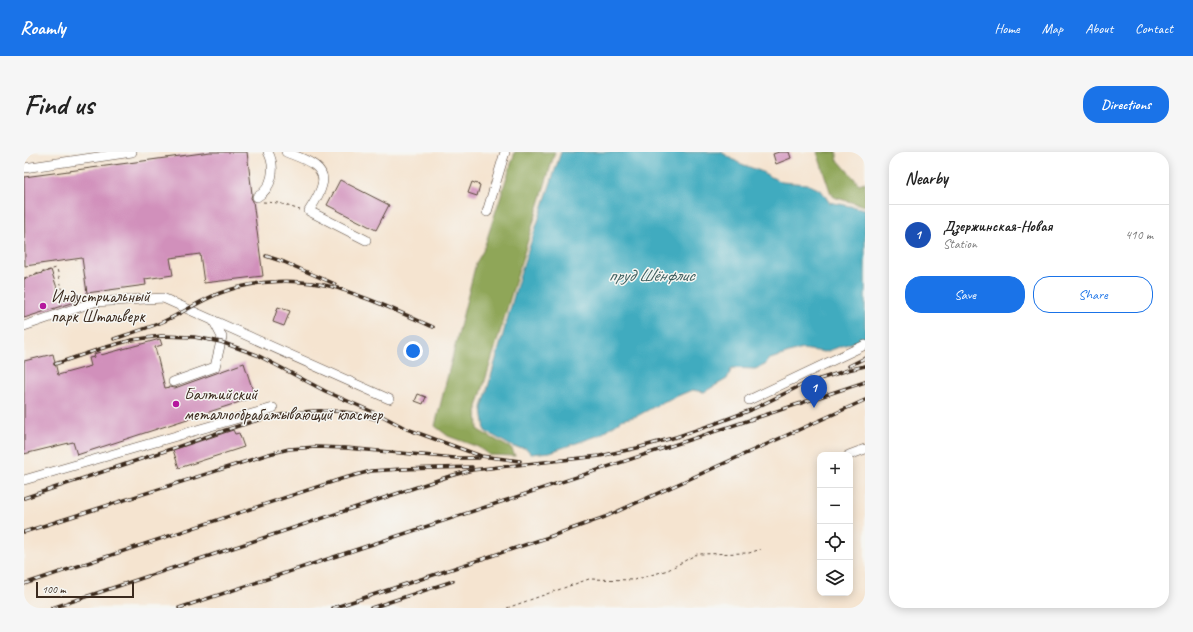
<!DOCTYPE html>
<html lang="en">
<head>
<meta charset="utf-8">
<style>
  :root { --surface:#fff; --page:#f6f6f6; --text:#222; --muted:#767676; --line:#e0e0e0; --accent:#1a73e8 }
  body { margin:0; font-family:Caveat,sans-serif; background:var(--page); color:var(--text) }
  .controls { position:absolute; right:12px; bottom:12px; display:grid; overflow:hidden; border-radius:8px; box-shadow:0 2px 10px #0003 }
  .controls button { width:36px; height:36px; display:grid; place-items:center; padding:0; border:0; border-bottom:1px solid var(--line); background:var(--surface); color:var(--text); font:20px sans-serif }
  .scale { position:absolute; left:12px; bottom:10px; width:98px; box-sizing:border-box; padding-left:4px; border:2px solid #3b2a1e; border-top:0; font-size:11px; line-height:14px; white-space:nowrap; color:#3b2a1e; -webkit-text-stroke:3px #f6f6f2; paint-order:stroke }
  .you { position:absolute; left:389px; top:199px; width:14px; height:14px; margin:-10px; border:3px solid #fff; border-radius:50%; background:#1a73e8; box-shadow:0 0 0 6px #1a73e833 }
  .badge { display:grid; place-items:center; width:26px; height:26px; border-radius:50%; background:var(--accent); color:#fff; font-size:13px; font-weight:700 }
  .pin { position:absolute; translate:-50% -33px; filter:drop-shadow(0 1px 2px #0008) }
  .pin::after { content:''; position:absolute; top:21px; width:14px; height:12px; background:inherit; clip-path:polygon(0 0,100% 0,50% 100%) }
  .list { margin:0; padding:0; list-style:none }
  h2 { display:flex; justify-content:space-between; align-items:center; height:52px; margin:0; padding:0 16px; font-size:17px }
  h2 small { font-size:13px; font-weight:400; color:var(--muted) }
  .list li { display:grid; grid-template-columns:26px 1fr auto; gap:12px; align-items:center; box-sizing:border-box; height:60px; padding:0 16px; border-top:1px solid var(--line) }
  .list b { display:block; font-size:15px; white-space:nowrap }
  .list p { margin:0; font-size:13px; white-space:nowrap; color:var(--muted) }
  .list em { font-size:13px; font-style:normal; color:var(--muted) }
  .actions { display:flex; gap:8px; padding:12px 16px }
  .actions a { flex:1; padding:9px 0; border:1px solid var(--accent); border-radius:16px; text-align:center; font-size:14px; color:var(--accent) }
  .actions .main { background:var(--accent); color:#fff }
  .icon { flex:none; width:22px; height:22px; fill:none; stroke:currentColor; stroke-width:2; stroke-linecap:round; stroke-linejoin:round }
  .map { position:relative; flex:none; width:841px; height:456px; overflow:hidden; border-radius:16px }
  header { display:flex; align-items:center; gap:24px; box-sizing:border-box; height:56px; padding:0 20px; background:var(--accent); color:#fff }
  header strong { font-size:19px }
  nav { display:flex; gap:22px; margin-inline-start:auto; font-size:14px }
  .intro { display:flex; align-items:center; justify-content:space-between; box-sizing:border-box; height:96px; padding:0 24px }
  h1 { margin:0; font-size:28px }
  .button { padding:10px 18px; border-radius:16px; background:var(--accent); color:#fff; font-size:14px; font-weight:700 }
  main { display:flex; gap:24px; padding:0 24px }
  aside { flex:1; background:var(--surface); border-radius:16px; box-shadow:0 2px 10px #0003 }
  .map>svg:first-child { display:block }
  .forest { fill:#8fa658; stroke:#65683b }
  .water { fill:#40abbf; stroke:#3e6a6e }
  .building { fill:#d190bb }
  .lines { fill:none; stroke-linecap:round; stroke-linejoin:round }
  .minor-casing { stroke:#574639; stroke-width:10 }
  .path { stroke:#574639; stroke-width:1; stroke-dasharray:3 3; stroke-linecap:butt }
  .minor { stroke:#fff; stroke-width:9 }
  .rail-casing { stroke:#3b2a1e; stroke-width:3.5 }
  .rail { stroke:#f6f6f2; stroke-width:2; stroke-dasharray:6; stroke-linecap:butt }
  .poi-dot { fill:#b5179e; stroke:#f6f6f2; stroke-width:1.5 }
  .labels { text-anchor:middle; stroke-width:3; stroke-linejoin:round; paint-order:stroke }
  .poi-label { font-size:17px; fill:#3b2a1e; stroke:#f6f6f2; text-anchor:start }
  .water-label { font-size:18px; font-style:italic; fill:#3d5e5e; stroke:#f6f6f2 }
</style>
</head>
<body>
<header>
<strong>Roamly</strong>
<nav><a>Home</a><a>Map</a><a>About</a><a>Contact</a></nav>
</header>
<div class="intro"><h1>Find us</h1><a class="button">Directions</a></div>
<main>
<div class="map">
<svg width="841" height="456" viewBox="0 0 841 456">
  <rect width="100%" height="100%" fill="#f6f6f2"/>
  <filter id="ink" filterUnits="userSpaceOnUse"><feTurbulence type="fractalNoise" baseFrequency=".025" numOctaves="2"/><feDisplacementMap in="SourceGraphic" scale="8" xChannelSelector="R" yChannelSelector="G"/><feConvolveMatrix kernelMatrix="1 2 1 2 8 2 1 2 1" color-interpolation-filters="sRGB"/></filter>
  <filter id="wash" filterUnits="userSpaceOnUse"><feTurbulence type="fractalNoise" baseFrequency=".012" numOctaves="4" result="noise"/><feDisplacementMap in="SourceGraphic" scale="16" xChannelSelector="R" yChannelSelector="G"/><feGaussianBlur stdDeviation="0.9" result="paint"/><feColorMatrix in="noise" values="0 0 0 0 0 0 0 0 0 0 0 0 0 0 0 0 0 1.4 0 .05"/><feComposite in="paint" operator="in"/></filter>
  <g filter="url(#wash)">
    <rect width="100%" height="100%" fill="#f5e4d0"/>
    <g class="forest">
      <path d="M491,0H531L453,255L454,278L488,297L491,304L465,303L454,295L424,284L411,274L452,111L459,99Z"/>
      <path d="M793,0H813V7L835,32L841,30V54L809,45L806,39Z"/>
    </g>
    <path class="water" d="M537,0H697L715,11L736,19L757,30L783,32L797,38L805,50L841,57V186L801,200L778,197L746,207L741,213L731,217L708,216L703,227L680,240L668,238L639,250L613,264L597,268L576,283L526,300L507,302L502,296L489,295L461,279L458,256L495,126Z"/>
    <g id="blocks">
      <g class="building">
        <path d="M186,0H223L228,42L227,46L229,49L239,124L180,131L176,102L146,106L149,123L121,127L122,133L63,141L58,106L1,114L0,25Z"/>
        <path d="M755,0H765L767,6L752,12L749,2Z"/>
        <path d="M316,28L365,53L352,78L303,53Z"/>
        <path d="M448,30L456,33L453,44L444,41Z"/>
        <path d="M27,118L37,148L50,143L53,149L0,166V127Z"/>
        <path d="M254,155L266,159L260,174L249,170Z"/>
        <path d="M136,187L138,193L131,195L141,236L146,235L151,236L220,211L231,245L53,303L49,290L0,302V209L29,202L34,223L67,214L65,206L71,205L70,202L76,200L77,203Z"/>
        <path d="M394,242L402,245L399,252L391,249Z"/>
        <path d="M209,278L211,282L215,281L220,295L155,316L149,298Z"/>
      </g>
    </g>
  </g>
  <g filter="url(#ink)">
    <use href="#blocks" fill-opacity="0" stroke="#574639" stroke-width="1"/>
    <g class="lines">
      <g class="minor-casing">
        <g id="minor">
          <path d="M262,0C276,6 304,13 298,33C296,42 290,51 285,59L342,88"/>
          <path d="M0,16L108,0"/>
          <path d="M233,45C249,36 252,15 244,0"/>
          <path d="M463,60L481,0"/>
          <path d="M0,174L70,150L139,146L365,247"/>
          <path d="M149,230L191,215L198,185L189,168"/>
          <path d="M725,248L841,193"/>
          <path d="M825,303L841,297"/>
          <path d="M0,328L249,256"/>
        </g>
      </g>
      <g class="path">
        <path d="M239,50L255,51L276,58"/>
        <path d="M0,126L32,116L33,117L42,151"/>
        <path d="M483,456L565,427L610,428L644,418L673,402L725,401L737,397"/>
      </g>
      <use href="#minor" class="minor"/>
      <g class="rail-casing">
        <g id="rail">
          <path d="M242,104L260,110L311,132"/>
          <path d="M90,187C105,182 121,177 136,171C157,162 175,149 196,141C233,127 275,126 313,136C320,138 327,141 333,143C359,152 384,164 409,175"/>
          <path d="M31,212L79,196L108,188L122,186L137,184L170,185L197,190L233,203L301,239L358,264L383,277L457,304L496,309"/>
          <path d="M825,214L841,206"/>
          <path d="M0,346C48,330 96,314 144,298C210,276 281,243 352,267"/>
          <path d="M0,380L245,302L265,297L292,295L322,296L431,306H455"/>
          <path d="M0,432L317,327L347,319L378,317L448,315"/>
          <path d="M28,456L426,324L448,318L576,304L613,296L652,285L690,272L727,258L780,232L824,218L841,214"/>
          <path d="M155,456L841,230"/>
          <path d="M309,456L522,386L581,365L841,248"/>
          <path d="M347,456L429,429"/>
        </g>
      </g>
      <use href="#rail" class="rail"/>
    </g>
  </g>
  <g class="poi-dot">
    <circle cx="19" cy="154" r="4"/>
    <circle cx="152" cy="252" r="4"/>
  </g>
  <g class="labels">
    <g class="poi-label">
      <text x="27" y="150">Индустриальный<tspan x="27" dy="20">парк Штальверк</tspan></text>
      <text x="160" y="248">Балтийский<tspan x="160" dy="20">металлообрабатывающий кластер</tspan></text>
    </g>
    <g class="water-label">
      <text x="627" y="129">пруд Шёнфлис</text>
    </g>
  </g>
</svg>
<div class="controls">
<button>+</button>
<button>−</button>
<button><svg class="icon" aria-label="locate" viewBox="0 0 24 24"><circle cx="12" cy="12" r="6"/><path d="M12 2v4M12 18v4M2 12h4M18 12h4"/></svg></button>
<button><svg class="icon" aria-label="layers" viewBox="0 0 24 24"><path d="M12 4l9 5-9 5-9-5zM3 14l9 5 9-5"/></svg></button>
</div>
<div class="scale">100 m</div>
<div class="you"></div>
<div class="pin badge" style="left:790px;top:256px;background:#1a4fb4">1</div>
</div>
<aside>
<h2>Nearby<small></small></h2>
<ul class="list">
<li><span class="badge" style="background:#1a4fb4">1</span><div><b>Дзержинская-Новая</b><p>Station</p></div><em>410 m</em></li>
</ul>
<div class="actions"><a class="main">Save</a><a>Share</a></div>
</aside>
</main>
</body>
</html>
